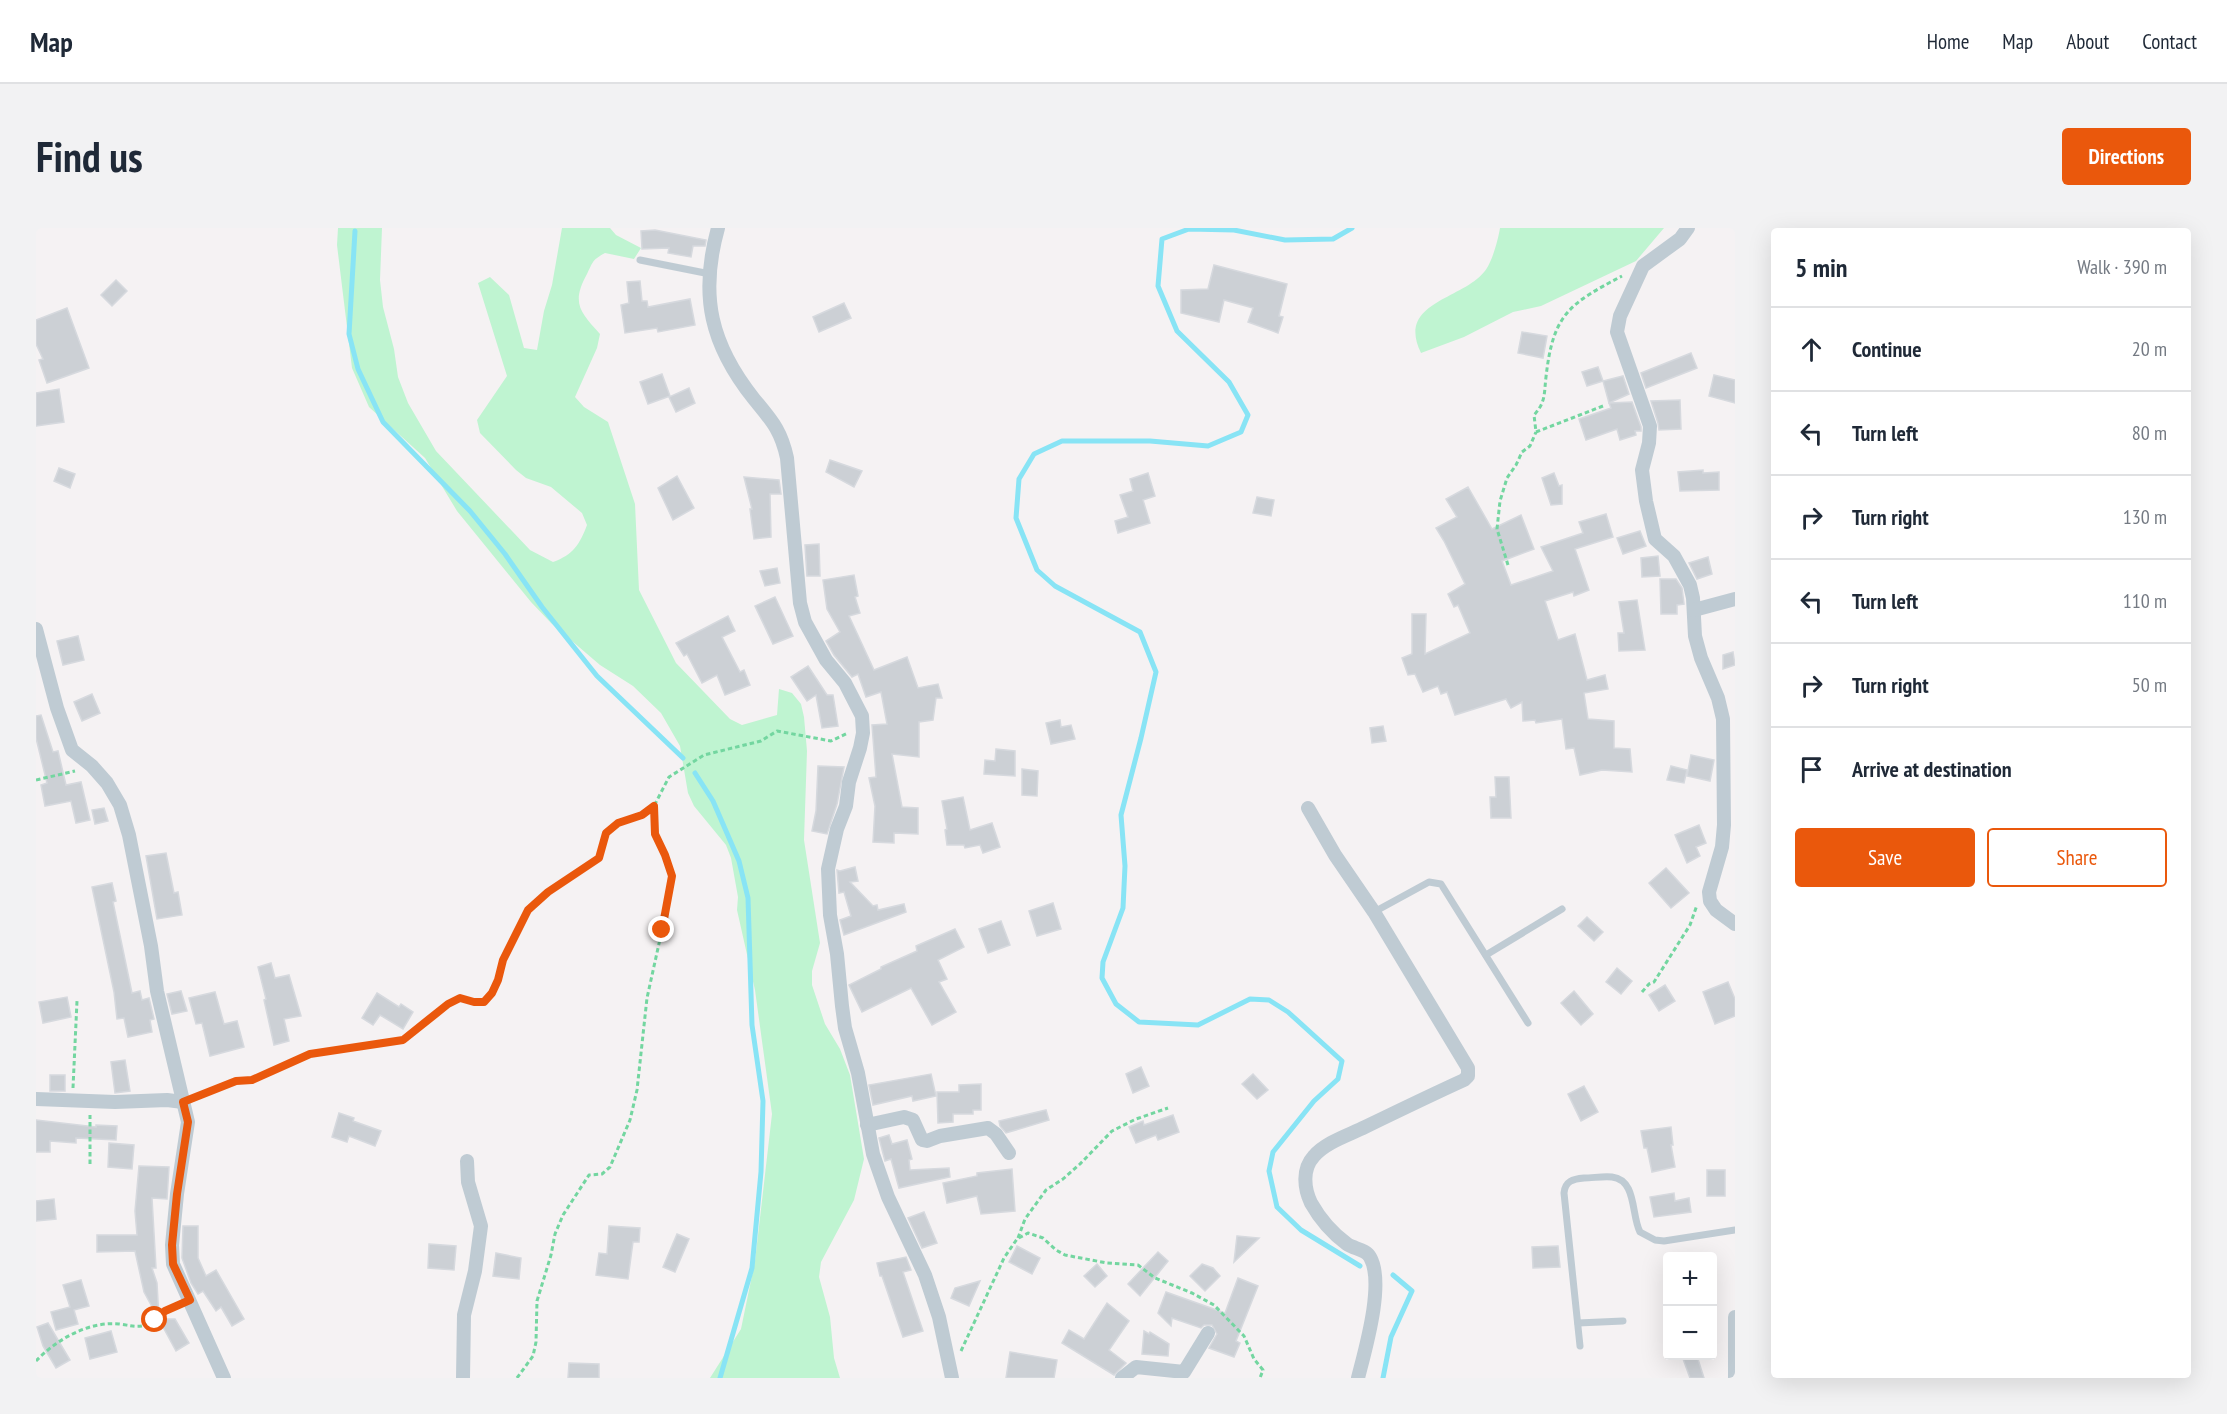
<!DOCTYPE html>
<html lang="en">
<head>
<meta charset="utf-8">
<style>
  :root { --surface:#fff; --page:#f2f2f3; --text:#1f2937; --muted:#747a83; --line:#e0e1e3; --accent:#ea580c }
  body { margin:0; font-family:"PT Sans Narrow",sans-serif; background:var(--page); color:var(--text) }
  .controls { position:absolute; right:18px; bottom:18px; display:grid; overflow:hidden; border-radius:6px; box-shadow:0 6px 24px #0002 }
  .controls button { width:54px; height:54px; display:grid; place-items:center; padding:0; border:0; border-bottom:2px solid var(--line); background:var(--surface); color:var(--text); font:30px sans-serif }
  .stop { position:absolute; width:18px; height:18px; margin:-14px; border:4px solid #ea580c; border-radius:50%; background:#fff }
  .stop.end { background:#ea580c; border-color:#fff; box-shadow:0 2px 6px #0008 }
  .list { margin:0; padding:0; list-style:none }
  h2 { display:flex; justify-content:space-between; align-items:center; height:78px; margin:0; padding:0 24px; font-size:26px }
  h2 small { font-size:20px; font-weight:400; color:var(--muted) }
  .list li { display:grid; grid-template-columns:39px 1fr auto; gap:18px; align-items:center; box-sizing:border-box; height:84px; padding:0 24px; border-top:2px solid var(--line) }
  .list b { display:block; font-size:22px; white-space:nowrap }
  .list em { font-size:20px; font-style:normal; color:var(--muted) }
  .actions { display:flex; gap:12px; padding:18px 24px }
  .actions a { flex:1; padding:14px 0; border:2px solid var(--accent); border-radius:6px; text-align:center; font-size:21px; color:var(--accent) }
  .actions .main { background:var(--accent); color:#fff }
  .icon { flex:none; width:33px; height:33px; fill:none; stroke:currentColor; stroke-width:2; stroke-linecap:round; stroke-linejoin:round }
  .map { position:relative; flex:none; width:1699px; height:1150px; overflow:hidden; border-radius:6px }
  header { display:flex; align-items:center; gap:36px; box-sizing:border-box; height:84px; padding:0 30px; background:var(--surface); border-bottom:2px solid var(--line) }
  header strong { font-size:28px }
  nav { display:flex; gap:33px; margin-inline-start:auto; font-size:21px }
  .intro { display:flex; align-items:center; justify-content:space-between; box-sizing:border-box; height:144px; padding:0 36px }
  h1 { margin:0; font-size:42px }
  .button { padding:15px 27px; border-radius:6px; background:var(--accent); color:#fff; font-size:21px; font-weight:700 }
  main { display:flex; gap:36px; padding:0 36px }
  aside { flex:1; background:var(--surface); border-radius:6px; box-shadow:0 6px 24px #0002 }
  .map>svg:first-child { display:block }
  .green { fill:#bff4d1 }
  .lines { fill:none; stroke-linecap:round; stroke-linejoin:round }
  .stream { stroke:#88e4f5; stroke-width:5 }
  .building { fill:#ccd0d5; stroke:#d6d9de; stroke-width:1.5 }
  .path { stroke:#73d6a0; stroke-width:3; stroke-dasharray:4.5 3; stroke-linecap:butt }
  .lane { stroke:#bfcbd3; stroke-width:7 }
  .street { stroke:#bfcbd3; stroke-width:14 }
  .route { stroke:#ea580c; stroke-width:8 }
</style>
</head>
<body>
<header>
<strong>Map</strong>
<nav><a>Home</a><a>Map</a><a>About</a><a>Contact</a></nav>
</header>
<div class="intro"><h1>Find us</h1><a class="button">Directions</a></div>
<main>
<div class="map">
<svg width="1699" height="1150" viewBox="0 0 1699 1150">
  <rect width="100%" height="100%" fill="#f5f2f3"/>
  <g class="green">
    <path d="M302,0H346L344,52L347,79L358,121L362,149L372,175L400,223L494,322L517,334C537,327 544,316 551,297L546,285L515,259L490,250L480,242L444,205L441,192L471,148L442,55L454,49L473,67L488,120L501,122L508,83L516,57L526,0H574L580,7L605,20L598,31L569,25C556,32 557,34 551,46C535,75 544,84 564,106L561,120L539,169L548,179L572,194L599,276L603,362L640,435L694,491L706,497L741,487L743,461L756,465L765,476L768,489L771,523L768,612L784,715L776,743V757L789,796L804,821L814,847L828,931L818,972L785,1034L783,1049L794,1089L798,1130L804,1150H674L705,1101L719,1033L736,886L719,762L701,682L702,669L695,630L690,617L658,578L652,565L644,518L625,485L597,458L564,437L515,395L495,374L421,283L389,230L333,179L316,140L301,17Z"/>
    <path d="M1464,0H1628L1600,33L1505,78L1477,84L1428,109L1385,125C1359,72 1431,72 1451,40C1457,30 1462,12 1464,0Z"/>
  </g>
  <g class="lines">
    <g class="stream">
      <path d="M1316,0L1297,11L1249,12L1198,2L1153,1L1126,11L1122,58L1141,103L1193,154L1212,187L1205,204L1172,218L1114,213H1026L998,226L983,251L980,290L1001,342L1019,358L1104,404L1120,444L1105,510L1085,587L1089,638L1087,680L1067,734L1066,750L1080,776L1103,794L1162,797L1214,771L1233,772L1252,784L1306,833L1302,851L1278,873L1237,924L1233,943L1241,979L1265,1002L1324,1038"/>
      <path d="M319,3L313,106L322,141L347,194L434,283L469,326L506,379L561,448L647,530"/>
      <path d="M659,545L677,573L703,633L712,670L716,797L727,873L725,944L716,1040L684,1150"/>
      <path d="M1347,1150L1355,1109L1376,1063L1357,1047"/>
    </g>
  </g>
  <g class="building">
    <path d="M619,2L670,12L669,18H657L655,29L632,25L633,20L606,21L605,3Z"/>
    <path d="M1178,37L1251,56L1243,88L1247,89L1242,105L1212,94L1217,80L1188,72L1183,94L1145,85V62L1172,61Z"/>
    <path d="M80,52L91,63L76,78L65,67Z"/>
    <path d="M604,53L606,73H611L612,79L654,71L659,97L622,104L621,100L589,105L585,77L593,75L591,54Z"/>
    <path d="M808,75L815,90L783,104L777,89Z"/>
    <path d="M31,80L53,140L11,155L3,132L7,131L0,116V92Z"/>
    <path d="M1486,104L1511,108L1507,130L1482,125Z"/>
    <path d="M1655,125L1661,140L1610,160L1605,145Z"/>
    <path d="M1562,139L1567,153L1551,158L1546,144Z"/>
    <path d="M626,146L634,168L612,176L604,154Z"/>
    <path d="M1678,147L1699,152V175L1673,168Z"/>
    <path d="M1587,148L1593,166L1573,175L1567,153Z"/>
    <path d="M653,160L659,175L640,184L633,169Z"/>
    <path d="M23,161L28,194L0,198V165Z"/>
    <path d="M1644,172L1645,201L1623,202L1622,195L1615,173Z"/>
    <path d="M1596,174L1605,199V203H1599L1600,207L1584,212L1581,201L1550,212L1543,191L1575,180L1573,175Z"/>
    <path d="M794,232L826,243L818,259L790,244Z"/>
    <path d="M23,240L39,246L34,260L18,253Z"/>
    <path d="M1667,242V245L1683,244V262L1644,263L1642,244Z"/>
    <path d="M1112,245L1119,268L1107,272L1114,295L1082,305L1079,293L1092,289L1084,267L1097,263L1094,251Z"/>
    <path d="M1518,245L1523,258L1526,257V276L1515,277L1506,250Z"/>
    <path d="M641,248L658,280L637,292L622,260Z"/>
    <path d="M708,249L743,252L745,266H734L735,309L718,311L714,281H716Z"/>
    <path d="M1432,259L1456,301L1485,287L1498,321L1466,333L1475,357L1517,343L1505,319L1547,305L1543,294L1570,286L1577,309L1539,321L1553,362L1538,368L1537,364L1509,373L1522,412L1539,406L1551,452L1569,447L1572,461L1548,465L1552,491L1578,493V520L1594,521L1596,544L1566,542L1544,547L1538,520L1530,521L1526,491L1500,495L1499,492L1487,493L1486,474L1475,480L1470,471L1419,487L1411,464L1405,466L1402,458L1387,464L1379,446L1372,447L1366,430L1376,426V386H1390L1389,426L1434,405L1422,377L1418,379L1412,366L1429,356L1408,313L1400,300L1421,289L1410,271Z"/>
    <path d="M1221,269L1238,272L1235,288L1217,285Z"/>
    <path d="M1604,303L1610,318L1587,326L1581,310Z"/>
    <path d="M783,316L784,348H771L769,317Z"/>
    <path d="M1622,328L1624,348L1606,349L1605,330Z"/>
    <path d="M1672,329L1676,346L1661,351L1653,335Z"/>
    <path d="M741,340L744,355L729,358L724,343Z"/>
    <path d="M818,347L822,368L819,369L824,385L813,388L838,442L871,429L882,460L902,456L906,470H900L897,492L883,494V529L856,526L866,579L882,580V606L858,605V615L837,614L839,578L833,550L840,549L836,497L851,496L845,464L830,469L822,446L816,449L798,427L790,413L804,404L791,381L787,352Z"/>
    <path d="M1624,351H1640L1646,360L1648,376L1641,377V386H1625Z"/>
    <path d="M739,369L757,408L737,416L719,378Z"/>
    <path d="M1601,372L1609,422L1583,423L1582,405H1588L1583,374Z"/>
    <path d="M692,388L699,403L686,409L704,444L708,442L714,457L689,467L681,447L666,455L651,426L648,428L640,415Z"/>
    <path d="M42,408L48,432L27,437L21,413Z"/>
    <path d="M1697,424L1699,437L1687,441V427Z"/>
    <path d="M772,438L791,467H797L802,498L786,500L780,467L771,473L755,449Z"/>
    <path d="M56,466L64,485L46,493L38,474Z"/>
    <path d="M5,487L17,524L22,523L30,557L45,554L54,592L40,595L35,573L9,578L5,557L11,555L0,510V488Z"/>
    <path d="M1024,492L1025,499L1035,497L1039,511L1015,516L1010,495Z"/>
    <path d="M1347,498L1350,513L1336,515L1334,500Z"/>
    <path d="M960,521L979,523V548L948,546L949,532L959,533Z"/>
    <path d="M1655,527L1678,532L1674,553L1651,548Z"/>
    <path d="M782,538L808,539L801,576L791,606L776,603L780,583Z"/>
    <path d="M1635,538L1651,542L1648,555L1631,552Z"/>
    <path d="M986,541L1002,543L1001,568L986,567Z"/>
    <path d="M1459,549H1473L1475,590H1455L1454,569H1460Z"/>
    <path d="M927,569L934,602L956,595L964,619L947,625L944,617L929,620L928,617H911L909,602L911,601L906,573Z"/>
    <path d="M68,580L72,593L59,596L56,582Z"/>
    <path d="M1663,597L1670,615L1660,619L1664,628L1651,635L1639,607Z"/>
    <path d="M130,625L138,665L142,664L146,687L121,691L110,628Z"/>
    <path d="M819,639L822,653L814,654L837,678L841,677L842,682L868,676L870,684L808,707L804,692L815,688L808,664L803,665L801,642L804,643Z"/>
    <path d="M1630,640L1653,665L1635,680L1613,655Z"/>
    <path d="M76,655L80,673L77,674L96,765L104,763L106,772L113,770L118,791L114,792L116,804L92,809L88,790L81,791L78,764L56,659Z"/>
    <path d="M1017,675L1025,701L1001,708L993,683Z"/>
    <path d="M1551,689L1567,704L1558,713L1542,698Z"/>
    <path d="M965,693L974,717L952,725L943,701Z"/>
    <path d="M919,701L928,719L902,732L911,751L903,754L920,784L896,797L875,760L826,784L813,757L845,741V739L881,723L880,718Z"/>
    <path d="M235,735L239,750L253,747L265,788L248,791L253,813L238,817L228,772L230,771L222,739Z"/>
    <path d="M1581,740L1596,753L1585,766L1570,754Z"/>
    <path d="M1692,754L1699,771V788L1679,796L1667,764Z"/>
    <path d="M1629,757L1639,773L1623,783L1613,767Z"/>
    <path d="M145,763L151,783L136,786L131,766Z"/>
    <path d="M1538,763L1557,786L1545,797L1525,775Z"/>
    <path d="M179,764L188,796L201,793L208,819L174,828L166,795L160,796L153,770Z"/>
    <path d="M341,765L363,779L365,776L377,784L367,801L344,787L337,797L326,790Z"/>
    <path d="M31,769L35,789L7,795L3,774Z"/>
    <path d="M89,832L94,863L79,865L75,834Z"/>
    <path d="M1105,839L1113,858L1097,865L1090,846Z"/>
    <path d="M895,846L900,868L877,873L876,868L837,877L833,857Z"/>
    <path d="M1217,846L1232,862L1221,871L1206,856Z"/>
    <rect x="14" y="847" width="15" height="16"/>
    <path d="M945,856V882H937V886H917V894L902,895L901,864H923V857Z"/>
    <path d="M1548,858L1562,884L1545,893L1532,866Z"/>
    <path d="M1010,882L1013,892L970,905L964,898L963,893Z"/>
    <path d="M303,885L318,890L317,893L345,903L339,918L313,908L311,914L296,909Z"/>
    <path d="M1137,887L1143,904L1122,912L1120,907L1100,915L1093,899L1107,893L1108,897Z"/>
    <path d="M0,892L60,899V897L81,898L80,912L40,910V915L14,913V924H0Z"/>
    <path d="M1635,899L1637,917H1635L1639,939L1616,944L1611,920H1608L1605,903Z"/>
    <path d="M853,907L856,916L871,912L876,931L873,932L874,942L913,940L914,949L863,960L855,931L849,933L843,910Z"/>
    <path d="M73,915L98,917L96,941L72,939Z"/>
    <path d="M103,938L133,939L131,971L116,970L120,1040H116L121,1055L123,1091H139L153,1115L140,1123L108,1064L99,1023L61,1024V1007H101L99,983Z"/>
    <path d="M976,941L979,983L945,986L941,968L911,975L907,955L941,948V945Z"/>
    <rect x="1671" y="942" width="18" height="26"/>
    <path d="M1638,965L1639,973L1653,970L1655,984L1618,989L1614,969Z"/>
    <path d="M18,971L20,991L0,993V973Z"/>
    <path d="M888,984L901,1015L886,1020L872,990Z"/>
    <path d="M147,998H162V1030L170,1048L180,1042L208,1091L196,1098L185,1079L180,1083L167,1063L162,1066L155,1055L146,1030Z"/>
    <path d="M573,998L604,1000L603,1014H597L592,1051L560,1047L563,1025L571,1026Z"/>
    <path d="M641,1006L653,1011L639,1044L627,1039Z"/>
    <path d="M1201,1008L1223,1010L1198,1034Z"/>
    <path d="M393,1016L420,1018L418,1042L392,1040Z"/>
    <path d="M981,1018L1004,1030L996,1046L973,1034Z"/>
    <path d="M1522,1018L1524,1039L1497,1040L1496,1019Z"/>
    <path d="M1122,1024L1132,1033L1104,1068L1092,1056Z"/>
    <path d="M460,1025L485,1030L483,1051L457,1048Z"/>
    <path d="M870,1029L875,1042L867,1044L887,1103L867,1109L846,1048H844L841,1035Z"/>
    <path d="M1061,1036L1071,1048L1059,1059L1048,1048Z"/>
    <path d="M1166,1036L1177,1040L1184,1048L1169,1063L1154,1048Z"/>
    <path d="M1202,1050L1222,1058L1200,1113L1204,1115L1198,1129L1173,1120L1181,1106L1176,1097H1168L1165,1100L1136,1090L1135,1098L1122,1085L1130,1064L1189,1085Z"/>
    <path d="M45,1052L53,1078L38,1082L42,1096L20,1102L15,1084L34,1079L27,1057Z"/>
    <path d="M944,1053L933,1078L915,1070L919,1060Z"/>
    <path d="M1071,1075L1093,1093L1073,1122L1090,1135L1078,1147L1026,1115L1033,1102L1048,1111Z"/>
    <path d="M12,1095L34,1132L20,1140L7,1118L1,1099Z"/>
    <path d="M75,1103L81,1124L54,1131L49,1110Z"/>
    <path d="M1108,1103L1113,1106L1114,1104L1133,1116L1132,1128L1106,1126Z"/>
    <path d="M974,1124L1021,1132L1018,1150H970Z"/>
    <path d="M1646,1128H1661L1668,1150H1654Z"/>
    <path d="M533,1135L563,1136V1150H532Z"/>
  </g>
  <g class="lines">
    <g class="path">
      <path d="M1567,178L1500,204L1498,187C1510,174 1508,165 1510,149C1517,86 1533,76 1586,48"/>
      <path d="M1472,337L1461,301L1464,273L1471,250L1480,237L1486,224L1494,218L1500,204"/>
      <path d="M0,552L39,543"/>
      <path d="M1606,764L1613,756L1618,754L1654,697L1661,677"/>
      <path d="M37,860L41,773"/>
      <path d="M161,868L200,853L216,852L274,826L367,812L412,776L424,770L438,774H448L456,765L462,752L467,732L492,682L512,664L563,630L570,605L582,595L606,587L618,578L633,549L668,527L725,513L741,503L795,513L812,505"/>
      <path d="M54,936V887"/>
      <path d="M982,1010L989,991L1010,962L1027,951L1044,936L1076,903L1100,891L1132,880"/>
      <path d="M925,1123L968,1030L981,1011L992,1005L1007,1010L1020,1022L1029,1027L1071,1035L1102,1037L1119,1050L1156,1065L1178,1077L1208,1108L1218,1131L1227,1142L1224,1150"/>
      <path d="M0,1133C20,1112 52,1093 83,1096C93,1097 100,1100 110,1097C118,1094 122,1087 129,1083C132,1081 138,1079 142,1077"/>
      <path d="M481,1150L497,1128L500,1114L501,1073L515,1027L519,1006L527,987L553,947L566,946L574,939L594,892L601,862L611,770L626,702L636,648L629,627L619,606L618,578"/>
    </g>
    <g class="lane">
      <path d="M604,32L674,46"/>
      <path d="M1338,684L1393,654L1405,656L1492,795"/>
      <path d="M1450,727L1526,681"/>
      <path d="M1542,1095L1587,1093"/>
      <path d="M1544,1118L1528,965C1529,953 1537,951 1548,950C1557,950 1567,948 1576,949C1601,952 1595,987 1604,1004L1619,1012L1628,1013L1699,1002"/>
    </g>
    <g class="street">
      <path d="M682,0C663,68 675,117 718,171C736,193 745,202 751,230L764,375L769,394L790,432L809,455L826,488L827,505L824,520L813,554L810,578L801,601L792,641L794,687L801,726L806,778L809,800L822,845L837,926L852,969L889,1047L903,1089L916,1150"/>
      <path d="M1652,0L1644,11L1607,38L1584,88L1581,104L1614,198L1613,215L1606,242L1610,273L1619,311L1638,328L1654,357L1657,370L1659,408L1665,430L1682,470L1687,491L1688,597L1686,619L1673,664L1674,673L1680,682L1699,696"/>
      <path d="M1658,382L1699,371"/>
      <path d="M0,401L21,480L36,522L56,538L71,555L84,577L93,607L115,718L121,763L152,894L141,966L136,1017L137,1036L188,1150"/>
      <path d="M1272,580L1299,627L1338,684L1432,840V848L1428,852C1395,867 1362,883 1329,899C1313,907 1290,914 1278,928C1266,941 1268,960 1275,975C1284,991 1296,1005 1311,1016C1318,1021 1330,1021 1334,1029C1349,1055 1329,1122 1322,1150"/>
      <path d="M0,871L79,874L131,872L147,874"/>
      <path d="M831,897L868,889L877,892L886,912L891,913L904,908L952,900L960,906L973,925"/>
      <path d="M427,1150L428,1087L439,1043L445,998L432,954L431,933"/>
      <path d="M1086,1150L1100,1139L1148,1144L1172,1105"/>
      <path d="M1699,1150V1089"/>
    </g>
  </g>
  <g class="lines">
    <path class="route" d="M119,1092L129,1083L154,1072L137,1036L136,1017L141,966L152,894L147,874L200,853L216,852L274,826L367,812L412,776L424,770L438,774H448L456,765L462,752L467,732L492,682L512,664L563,630L570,605L582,595L606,587L618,578L619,606L629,627L636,648L626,702"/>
  </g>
</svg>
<div class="controls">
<button>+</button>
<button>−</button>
</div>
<div class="stop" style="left:119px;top:1092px"></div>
<div class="stop end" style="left:626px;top:702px"></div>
</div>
<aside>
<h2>5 min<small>Walk · 390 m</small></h2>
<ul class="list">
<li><svg class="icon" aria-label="ahead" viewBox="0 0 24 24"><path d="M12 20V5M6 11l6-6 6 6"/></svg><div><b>Continue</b></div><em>20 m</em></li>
<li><svg class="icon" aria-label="left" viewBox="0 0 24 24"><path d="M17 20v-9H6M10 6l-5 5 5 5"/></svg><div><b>Turn left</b></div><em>80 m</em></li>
<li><svg class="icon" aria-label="right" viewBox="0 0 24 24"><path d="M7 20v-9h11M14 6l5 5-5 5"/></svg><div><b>Turn right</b></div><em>130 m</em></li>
<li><svg class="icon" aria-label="left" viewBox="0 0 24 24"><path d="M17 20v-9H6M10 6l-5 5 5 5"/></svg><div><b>Turn left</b></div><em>110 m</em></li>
<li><svg class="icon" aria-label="right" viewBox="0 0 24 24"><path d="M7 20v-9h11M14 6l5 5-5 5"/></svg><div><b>Turn right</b></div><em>50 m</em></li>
<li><svg class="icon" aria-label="arrive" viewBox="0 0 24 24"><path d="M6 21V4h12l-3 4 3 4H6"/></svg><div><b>Arrive at destination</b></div></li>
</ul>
<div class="actions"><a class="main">Save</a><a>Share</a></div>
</aside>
</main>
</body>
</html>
